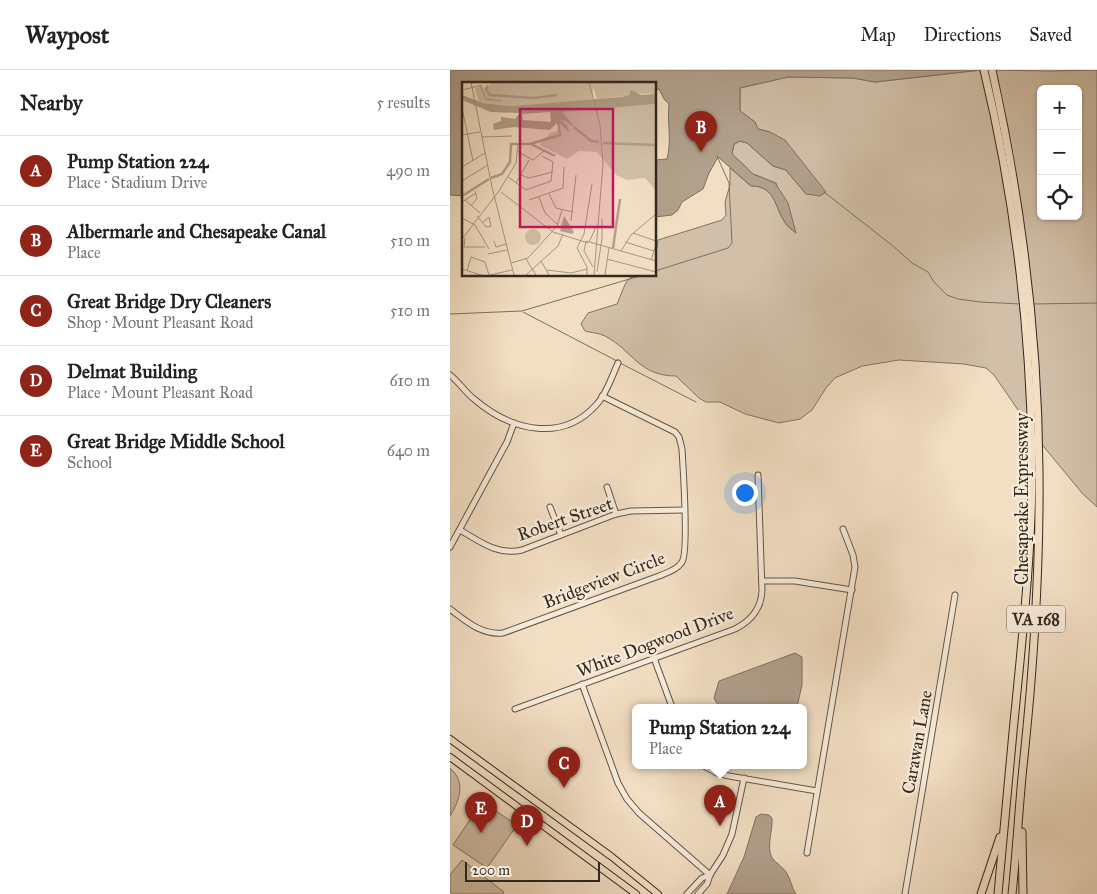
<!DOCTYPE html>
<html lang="en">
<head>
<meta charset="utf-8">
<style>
  :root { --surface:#fff; --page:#f6f6f6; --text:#222; --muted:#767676; --line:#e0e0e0; --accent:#8f2418 }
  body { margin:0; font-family:"IM FELL Great Primer",serif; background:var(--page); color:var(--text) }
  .controls { position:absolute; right:15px; top:15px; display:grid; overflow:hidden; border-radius:8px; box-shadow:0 1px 4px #0004 }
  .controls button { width:45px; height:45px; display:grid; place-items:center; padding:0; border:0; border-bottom:1px solid var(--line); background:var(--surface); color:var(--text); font:25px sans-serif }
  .scale { position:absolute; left:15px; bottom:12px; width:135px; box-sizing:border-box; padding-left:5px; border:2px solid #32291f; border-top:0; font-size:14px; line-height:18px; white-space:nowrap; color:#32291f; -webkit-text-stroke:4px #f7ead8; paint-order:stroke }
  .you { position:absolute; left:294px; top:422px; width:18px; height:18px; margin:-12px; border:4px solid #fff; border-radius:50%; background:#1a73e8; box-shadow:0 0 0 8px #1a73e833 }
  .badge { display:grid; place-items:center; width:32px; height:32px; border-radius:50%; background:var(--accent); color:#fff; font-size:16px; font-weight:700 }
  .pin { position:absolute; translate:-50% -41px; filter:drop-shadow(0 1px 2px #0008) }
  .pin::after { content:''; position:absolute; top:26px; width:18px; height:15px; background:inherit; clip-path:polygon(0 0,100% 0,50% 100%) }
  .popup { position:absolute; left:182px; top:634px; width:175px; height:65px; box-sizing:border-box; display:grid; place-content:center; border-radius:8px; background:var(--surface); filter:drop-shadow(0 1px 4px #0005); font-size:16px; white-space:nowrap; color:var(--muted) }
  .popup b { font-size:19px; color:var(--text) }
  .popup::after { content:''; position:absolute; left:50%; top:100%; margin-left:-10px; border:10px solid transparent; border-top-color:var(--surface) }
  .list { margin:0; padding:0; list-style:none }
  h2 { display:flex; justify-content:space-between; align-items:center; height:65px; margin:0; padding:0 20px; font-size:21px }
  h2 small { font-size:16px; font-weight:400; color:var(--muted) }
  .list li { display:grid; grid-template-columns:32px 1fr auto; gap:15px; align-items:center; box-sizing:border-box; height:70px; padding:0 20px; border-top:1px solid var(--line) }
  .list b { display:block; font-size:19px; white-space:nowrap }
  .list p { margin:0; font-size:16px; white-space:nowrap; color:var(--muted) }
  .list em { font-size:16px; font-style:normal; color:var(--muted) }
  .icon { flex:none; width:28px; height:28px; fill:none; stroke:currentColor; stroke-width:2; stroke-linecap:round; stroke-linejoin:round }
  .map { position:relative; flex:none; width:647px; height:824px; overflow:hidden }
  header { display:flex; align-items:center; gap:30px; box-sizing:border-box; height:70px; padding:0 25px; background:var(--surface); border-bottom:1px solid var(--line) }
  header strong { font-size:24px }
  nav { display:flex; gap:28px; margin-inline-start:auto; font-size:18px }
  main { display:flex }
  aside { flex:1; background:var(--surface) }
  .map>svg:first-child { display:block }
  .green { fill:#d1bfa7; stroke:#827463; fill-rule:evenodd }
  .water { fill:#b1a08b; stroke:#7e7060 }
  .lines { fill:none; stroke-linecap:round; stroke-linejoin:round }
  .stream { stroke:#7e7060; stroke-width:1 }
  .minor-casing { stroke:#625648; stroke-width:7 }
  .major-casing { stroke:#32291f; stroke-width:8 }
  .highway-casing { stroke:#32291f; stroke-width:9 }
  .minor { stroke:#f7ead8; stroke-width:5 }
  .major { stroke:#f2dec3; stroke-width:6 }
  .highway { stroke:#f2dec3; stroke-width:7 }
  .labels { text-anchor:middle; stroke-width:5; stroke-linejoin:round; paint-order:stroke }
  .shield { fill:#f7ead8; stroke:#6d6356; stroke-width:1 }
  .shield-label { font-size:16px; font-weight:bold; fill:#32291f }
  .street-label { font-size:18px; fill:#32291f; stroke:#f7ead8 }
  .inset-river { fill:none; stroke:#b1a08b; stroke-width:2.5 }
  .inset-road { fill:none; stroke:#a59681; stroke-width:1 }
  .view { fill:#c2185b; fill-opacity:0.15; stroke:#c2185b; stroke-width:2.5 }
  .inset-edge { fill:none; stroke:#32291f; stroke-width:2.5 }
</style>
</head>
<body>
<header>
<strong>Waypost</strong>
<nav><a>Map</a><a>Directions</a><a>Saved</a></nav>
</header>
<main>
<aside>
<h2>Nearby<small>5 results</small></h2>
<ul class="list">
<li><span class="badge">A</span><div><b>Pump Station 224</b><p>Place · Stadium Drive</p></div><em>490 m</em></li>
<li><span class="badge">B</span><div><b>Albermarle and Chesapeake Canal</b><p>Place</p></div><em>510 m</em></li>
<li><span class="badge">C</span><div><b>Great Bridge Dry Cleaners</b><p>Shop · Mount Pleasant Road</p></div><em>510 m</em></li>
<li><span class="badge">D</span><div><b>Delmat Building</b><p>Place · Mount Pleasant Road</p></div><em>610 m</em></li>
<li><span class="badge">E</span><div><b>Great Bridge Middle School</b><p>School</p></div><em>640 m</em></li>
</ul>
</aside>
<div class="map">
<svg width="647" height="824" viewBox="0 0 647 824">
  <rect width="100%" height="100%" fill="#f2dec3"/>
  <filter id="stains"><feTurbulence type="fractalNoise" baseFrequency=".004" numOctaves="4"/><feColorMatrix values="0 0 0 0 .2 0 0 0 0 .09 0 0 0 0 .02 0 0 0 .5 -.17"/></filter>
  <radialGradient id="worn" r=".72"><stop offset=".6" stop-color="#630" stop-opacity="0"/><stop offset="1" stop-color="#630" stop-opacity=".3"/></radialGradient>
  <g class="green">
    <path d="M531,0L601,1L647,0V437L632,423L585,366L564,334L544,305L536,298L514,294L449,290L412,296L385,308L376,318L362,340L350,349L329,353L295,344L270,332H256L249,328L226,306C189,306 183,281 155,266C149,263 142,263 135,261L131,254L138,243L167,234C179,206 174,205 205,205V180L207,178L208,170L272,150L276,145L275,132L280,115V98L301,116C327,116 324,138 336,154C338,157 342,160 345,162L326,113L303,104L282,84L284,74L290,71L297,73L323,96L336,100L356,124L320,62L308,59L305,52L290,41V18L338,7L403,8L425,12ZM591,19H628V146H591Z"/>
    <path d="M0,698C16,712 10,730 0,746Z"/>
    <path d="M32,732L67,755L37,798L3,775Z"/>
    <path d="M12,790L54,822L53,824H3L0,822V805Z"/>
  </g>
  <g class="water">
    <path d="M0,0H531L425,12L403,8L338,7L290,18V41L305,52L308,59L320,62L335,70L376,122L370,126L356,124L336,100L323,96L297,73L290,71L284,74L282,84L303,104L325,113L338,133L346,163C343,160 339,158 337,155C324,139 327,116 301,116L268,87L259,103L253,119L232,132L228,140L222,145L205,147V90L217,89C222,71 217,53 219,34L214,29L209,19L205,20V14H14V126L0,125Z"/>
    <path d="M345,583L352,587V615L347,637H269L264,628L269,611Z"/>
    <path d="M311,744L319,745L322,748C323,761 316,776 322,788C326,793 333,797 336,802C341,809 341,817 346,824H277L294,787L306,747Z"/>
  </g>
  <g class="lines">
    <g class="stream">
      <path d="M374,122L443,176L462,193L478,202L484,212L497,225L508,229L530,232L571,234"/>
      <path d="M205,201L278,178L282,173L279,113L267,86"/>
      <path d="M582,234L647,233"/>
      <path d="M73,242L167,291"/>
      <path d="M0,244L72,241L193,205"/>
      <path d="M170,293L246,332"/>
    </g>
    <g class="minor-casing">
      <g id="minor">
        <path d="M0,305C9,312 15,322 24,329C60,360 112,374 147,334C157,323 162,306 168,293"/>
        <path d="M157,417L166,444"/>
        <path d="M100,437L111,465"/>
        <path d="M10,460C29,471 48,486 72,480L166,444L181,441L234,440"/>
        <path d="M0,477L57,372L64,353"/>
        <path d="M312,511H345L402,520"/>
        <path d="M0,539C16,551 31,565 53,563L209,506C216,503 227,500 232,492C239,481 233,397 232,379L229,367L225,362L152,326"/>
        <path d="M204,588L222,637"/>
        <path d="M132,614L168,713L177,729L189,743L260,805"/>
        <path d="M65,639L285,559C301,551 311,539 312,521L308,405"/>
        <path d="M252,695L267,703L279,706L367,721"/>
        <path d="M357,783L405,497L403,485L393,459"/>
        <path d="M237,824L252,808L260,805"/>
        <path d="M248,824L257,814L260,805L273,785L282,764L294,708"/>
        <path d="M455,824L505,525"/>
      </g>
    </g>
    <g class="major-casing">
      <g id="major">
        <path d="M0,669L162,787L208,824"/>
        <path d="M0,687L186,824"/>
      </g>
    </g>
    <g class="highway-casing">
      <g id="highway">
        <path d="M534,0C564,125 580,255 582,384C583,477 572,570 563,662C558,716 553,770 548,824"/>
        <path d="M542,0C571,130 588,266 589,400C590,496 584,592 574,687C569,733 567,778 562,824"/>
        <path d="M572,762L573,824"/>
        <path d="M531,824L550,767"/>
      </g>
    </g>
    <use href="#minor" class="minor"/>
    <use href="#major" class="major"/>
    <use href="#highway" class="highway"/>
  </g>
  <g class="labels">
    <rect class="shield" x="557" y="535.5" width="58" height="27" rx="4"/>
    <g class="shield-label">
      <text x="586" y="555">VA 168</text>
    </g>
    <g class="street-label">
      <text transform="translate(572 429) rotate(-90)" y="6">Chesapeake Expressway</text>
      <text transform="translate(115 449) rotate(-19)" y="6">Robert Street</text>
      <text transform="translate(154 510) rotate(-21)" y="6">Bridgeview Circle</text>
      <text transform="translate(205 572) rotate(-21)" y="6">White Dogwood Drive</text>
      <text transform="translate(467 672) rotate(-80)" y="6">Carawan Lane</text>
    </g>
  </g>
  <g transform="translate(12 12)">
    <rect width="194" height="194" fill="#f2dec3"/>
    <path d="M28,0H194V12L168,11L164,14L135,17L131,4L130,18L49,24L17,20L13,6L21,4L24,9V2L28,4ZM194,22V109L183,96L165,98L154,93L135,70L117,69L105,77L77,63L88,51L97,48L98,41L106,49L98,39L104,41L99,30ZM63 155a8 8 0 1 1 16 0a8 8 0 1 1-16 0Z" fill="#d1bfa7"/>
    <path d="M169,8L179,13L194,12V22L100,30L112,44L99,38L105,43L107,50L96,40L88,48L52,45L32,48L31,42L39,39V35L53,37L58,31L29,30L0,18V13L21,21L49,24L160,15L167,13ZM88,30L89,40L61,38L60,32ZM102,134L112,150L110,152L98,149Z" fill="#b1a08b" fill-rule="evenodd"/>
    <path class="inset-river" d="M26,4L24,7L28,13L72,16L95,13M112,45L129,59L137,60M141,61L194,63M69,62L93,74M29,96L40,92L48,80L49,62H68L98,53L96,39M0,114L27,97M151,166L158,117"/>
    <path class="inset-road" d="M9,0L30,105L52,193M127,0L138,43L141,82L132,193M18,3L24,17L39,19M0,8L20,3M0,26L11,79M0,53L18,50M20,55L50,54M55,69L71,78L82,69M0,85L23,71M59,93L67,96L91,90M46,95L64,108L89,99L91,80L80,74M0,99L26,83M54,101L67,78M37,109L54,81L56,62M39,110L91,150L126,161M87,112L94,126L111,130M77,115L83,131L95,142M3,118L18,131M67,118L101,106L102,85M0,120L14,111M9,124L15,116L13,109M15,134L24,145L29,144L27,135L21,140M0,136L13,143L27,167M140,137V156M109,139L114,93M171,151L194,159M3,156L2,165H23M0,157L37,109M32,159L34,165L44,162M127,160L135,143M163,160L192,169M159,169L169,153L194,132M26,172L45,168M64,177L74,193M145,177L194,190M189,178L194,163M79,179L87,193M49,181L66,176L95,144L100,128M131,185L122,169L124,159L194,179M0,187L19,193M85,188L109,191L125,187M5,189L9,175L23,180L27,193M135,190L140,156M28,193L50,188M64,193L96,164L101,152M125,193V185L115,166L122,152L130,102M143,193L147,166"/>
    <path class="view" d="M58,27H151V145H58Z"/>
    <rect width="194" height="194" class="inset-edge"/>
  </g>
  <rect width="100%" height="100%" filter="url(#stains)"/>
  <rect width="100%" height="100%" fill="url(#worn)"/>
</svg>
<div class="controls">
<button>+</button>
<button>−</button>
<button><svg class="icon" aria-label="locate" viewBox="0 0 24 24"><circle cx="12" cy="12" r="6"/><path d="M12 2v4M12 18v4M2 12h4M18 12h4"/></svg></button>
</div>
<div class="scale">200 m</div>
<div class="you"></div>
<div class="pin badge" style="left:270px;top:756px">A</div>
<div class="popup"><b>Pump Station 224</b>Place</div>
<div class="pin badge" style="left:251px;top:82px">B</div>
<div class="pin badge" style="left:114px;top:718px">C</div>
<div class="pin badge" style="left:77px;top:776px">D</div>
<div class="pin badge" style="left:31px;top:763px">E</div>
</div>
</main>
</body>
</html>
